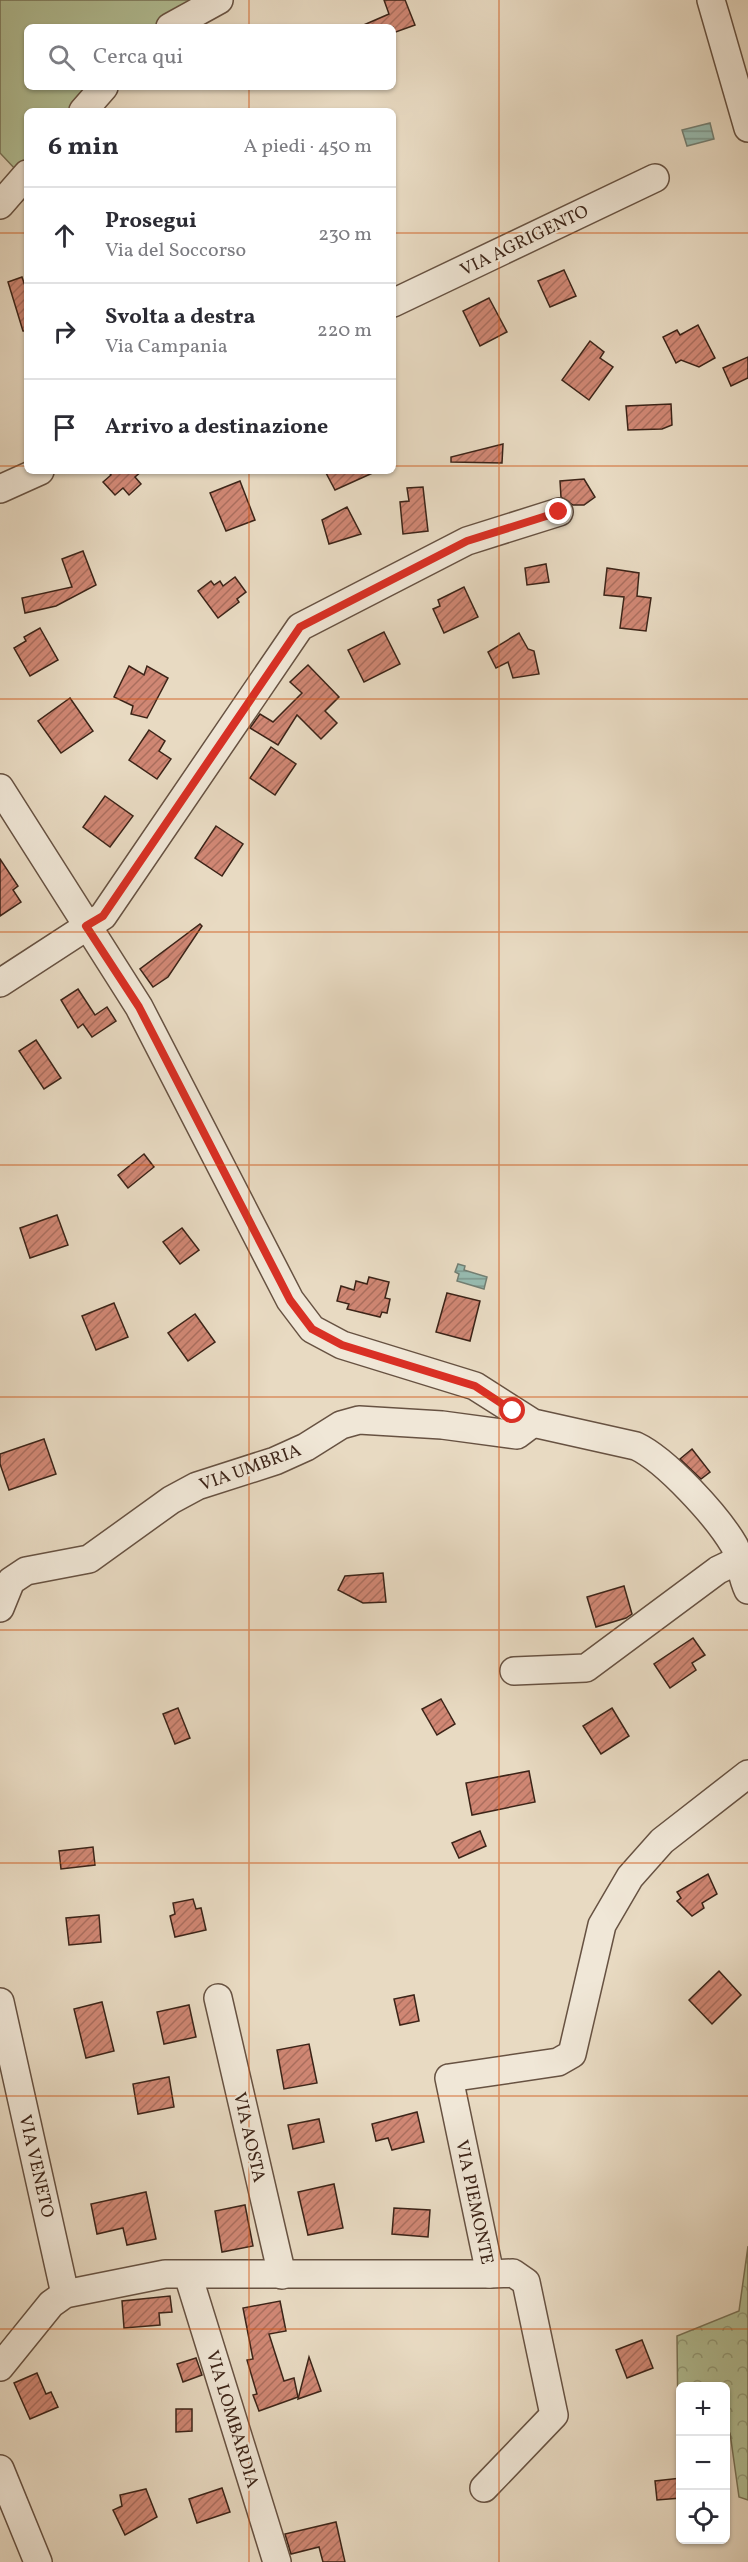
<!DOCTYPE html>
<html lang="it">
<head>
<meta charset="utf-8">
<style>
  :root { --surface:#fff; --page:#f7f7f7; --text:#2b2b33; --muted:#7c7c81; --line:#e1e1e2 }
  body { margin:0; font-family:Vollkorn,serif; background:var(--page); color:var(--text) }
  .controls { position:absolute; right:18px; bottom:18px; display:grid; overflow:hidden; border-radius:9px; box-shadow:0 2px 4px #0004 }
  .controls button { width:54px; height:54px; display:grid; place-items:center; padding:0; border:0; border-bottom:2px solid var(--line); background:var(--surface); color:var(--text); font:30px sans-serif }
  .stop { position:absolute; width:18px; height:18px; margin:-14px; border:4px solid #d93025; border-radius:50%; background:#fff }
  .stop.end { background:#d93025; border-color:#fff; box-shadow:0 2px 6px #0008 }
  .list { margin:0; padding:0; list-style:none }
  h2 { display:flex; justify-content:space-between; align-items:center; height:78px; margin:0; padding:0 24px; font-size:26px }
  h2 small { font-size:20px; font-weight:400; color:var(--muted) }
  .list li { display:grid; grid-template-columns:39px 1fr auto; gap:18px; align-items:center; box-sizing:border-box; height:96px; padding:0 24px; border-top:2px solid var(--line) }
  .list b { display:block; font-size:22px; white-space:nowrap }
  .list p { margin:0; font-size:20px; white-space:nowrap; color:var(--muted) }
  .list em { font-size:20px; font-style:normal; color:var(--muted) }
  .icon { flex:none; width:33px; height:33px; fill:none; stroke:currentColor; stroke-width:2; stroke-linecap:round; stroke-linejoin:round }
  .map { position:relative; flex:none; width:748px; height:2562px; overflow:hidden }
  .search { position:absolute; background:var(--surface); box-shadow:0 2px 4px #0004; left:24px; top:24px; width:372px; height:66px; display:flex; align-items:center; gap:15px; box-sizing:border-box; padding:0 21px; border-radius:9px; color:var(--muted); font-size:22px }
  .panel { position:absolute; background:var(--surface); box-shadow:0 2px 4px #0004; left:24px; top:108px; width:372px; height:366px; border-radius:9px }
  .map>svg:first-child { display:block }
  .grass { fill:#b2c096; stroke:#777257; stroke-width:1.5 }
  .forest { fill:url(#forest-crowns); stroke:#777257; stroke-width:1.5 }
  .water { fill:url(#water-rules); stroke:#737f73; stroke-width:1.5 }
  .building { fill:url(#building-hatch); stroke:#3c2418; stroke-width:1.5 }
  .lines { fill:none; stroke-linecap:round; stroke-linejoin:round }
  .minor-casing { stroke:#675242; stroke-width:30 }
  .minor { stroke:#f0e7d7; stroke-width:27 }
  .route { stroke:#d93025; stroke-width:8 }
  .grid { fill:none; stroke:#ce510e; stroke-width:1.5; stroke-opacity:0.55 }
  .labels { text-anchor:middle; stroke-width:4.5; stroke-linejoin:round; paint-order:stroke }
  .street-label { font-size:18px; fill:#3c2418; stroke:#f0e7d7 }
</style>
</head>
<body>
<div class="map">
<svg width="748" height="2562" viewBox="0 0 748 2562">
  <defs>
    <pattern id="forest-crowns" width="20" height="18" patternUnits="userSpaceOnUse" patternTransform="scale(1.5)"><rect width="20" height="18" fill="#b2c096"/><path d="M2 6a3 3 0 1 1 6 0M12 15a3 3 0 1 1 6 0" fill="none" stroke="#929c79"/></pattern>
    <pattern id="water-rules" width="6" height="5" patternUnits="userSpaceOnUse" patternTransform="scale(1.5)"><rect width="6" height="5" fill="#97bbb0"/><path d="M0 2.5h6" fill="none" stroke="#7c988e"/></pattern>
    <pattern id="building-hatch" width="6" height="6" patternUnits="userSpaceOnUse" patternTransform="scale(1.5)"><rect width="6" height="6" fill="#d08774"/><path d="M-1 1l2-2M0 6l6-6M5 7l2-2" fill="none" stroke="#aa6e5e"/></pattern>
  </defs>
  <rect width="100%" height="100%" fill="#e8dac2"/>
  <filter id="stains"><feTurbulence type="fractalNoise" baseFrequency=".00333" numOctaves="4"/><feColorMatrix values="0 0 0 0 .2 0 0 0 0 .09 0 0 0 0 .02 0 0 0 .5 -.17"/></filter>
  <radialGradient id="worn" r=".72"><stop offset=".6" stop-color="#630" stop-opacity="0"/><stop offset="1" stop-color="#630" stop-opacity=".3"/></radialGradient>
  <path class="grass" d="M0,0H194L153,27H27V87H91L69,111H27V158L16,170L0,153Z"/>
  <path class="forest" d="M748,2246V2500L739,2497L730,2433L726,2432V2386H680V2426H678L677,2336L739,2311Z"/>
  <g class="water">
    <path d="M710,123L714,139L687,146L682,130Z"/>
    <path d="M458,1264L465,1266L464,1270L487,1277L484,1289L457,1281L459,1274L455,1272Z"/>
  </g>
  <g class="building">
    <path d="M384,0H405L415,25L393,33V27H359L389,14Z"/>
    <path d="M564,270L576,296L550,307L538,281Z"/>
    <path d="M22,277L27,292V331H23L8,282Z"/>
    <path d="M489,298L507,332L480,346L463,311Z"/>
    <path d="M698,325L715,358L699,367L681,360L676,363L663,337L677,330L680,335Z"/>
    <path d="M590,341L604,352L600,358L613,367L589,400L562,380Z"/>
    <path d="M748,357V378L731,386L723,368Z"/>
    <path d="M671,404L672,425L662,429L628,430L626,406Z"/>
    <path d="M503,444L502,463L451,462V457Z"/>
    <path d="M108,471H142L135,477L141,484L129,495L123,488L115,495L103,482L111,475Z"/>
    <path d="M325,471H377L335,490Z"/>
    <path d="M584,479L595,497L584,505H573L561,497L560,481Z"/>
    <path d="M240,481L255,520L226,531L210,493Z"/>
    <path d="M423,487L428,531L403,534L400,502L409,501L407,488Z"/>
    <path d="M347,507L361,534L329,544L322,520Z"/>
    <path d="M83,551L96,585L56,606L25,613L22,598L72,587L62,559Z"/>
    <path d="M546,564L549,582L527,585L525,568Z"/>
    <path d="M607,568L639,573L637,596L651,598L646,631L620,628L624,597L604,595Z"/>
    <path d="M235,577L246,592L237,599L239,602L218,618L198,591L211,581L214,585L220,581L223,586Z"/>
    <path d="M464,587L478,617L444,633L433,609L440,606L438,600Z"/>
    <path d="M40,628L58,660L30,676L14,648L26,641L24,637Z"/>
    <path d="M384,632L400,664L364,682L348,650Z"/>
    <path d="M519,633L528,649L534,651L539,674L513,678L508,662L496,668L488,652Z"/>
    <path d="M308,665L339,697L325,711L337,723L321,739L297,715L278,745L250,728L260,714L273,722L302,693L290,682Z"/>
    <path d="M129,666L144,675L147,666L168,678L147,718L131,714L133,706L114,697Z"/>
    <path d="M70,698L93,731L61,753L38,721Z"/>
    <path d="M149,730L165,741L159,751L171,759L157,779L129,760Z"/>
    <path d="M271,747L296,764L275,795L250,778Z"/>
    <path d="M105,796L133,816L110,847L83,827Z"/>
    <path d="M216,826L243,844L222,876L195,858Z"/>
    <path d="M0,859L18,886L13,890L21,902L0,916Z"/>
    <path d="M200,924L202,926L168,977L153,987L140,969Z"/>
    <path d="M78,989L95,1015L107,1007L116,1021L92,1037L83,1024L78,1028L61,1000Z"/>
    <path d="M36,1040L61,1078L44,1089L19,1051Z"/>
    <path d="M144,1154L154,1167L128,1188L118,1175Z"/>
    <path d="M57,1215L68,1245L30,1258L20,1228Z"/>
    <path d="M182,1228L199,1250L180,1264L163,1242Z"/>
    <path d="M369,1277L389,1282L385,1298L390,1299L387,1313L382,1312L380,1317L347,1309L349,1304L337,1301L341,1286L354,1290L356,1281L367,1284Z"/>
    <path d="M447,1293L480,1301L470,1341L436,1332Z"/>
    <path d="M114,1303L128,1337L96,1350L82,1316Z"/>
    <path d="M195,1314L215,1342L188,1361L168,1333Z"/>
    <path d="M44,1439L56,1474L9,1490L0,1464V1454Z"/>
    <path d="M692,1449L710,1472L701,1479L680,1459Z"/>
    <path d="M383,1573L386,1602L363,1603L338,1590L345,1576Z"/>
    <path d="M624,1586L632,1614L626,1618L596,1627L587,1597Z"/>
    <path d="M693,1638L705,1655L692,1663L696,1670L670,1688L654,1664Z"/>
    <path d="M441,1699L455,1724L437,1735L422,1709Z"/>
    <path d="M178,1708L190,1738L175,1744L163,1714Z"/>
    <path d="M612,1708L629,1736L601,1754L583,1726Z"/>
    <path d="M529,1771L535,1802L472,1815L466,1783Z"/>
    <path d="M480,1831L486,1846L459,1858L452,1843Z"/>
    <path d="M93,1847L95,1865L61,1869L59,1851Z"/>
    <path d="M708,1874L717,1894L702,1903L704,1908L692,1916L677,1901L681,1898L677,1892Z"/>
    <path d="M193,1899L196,1909L201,1908L206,1930L175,1937L170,1916L175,1914L173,1903Z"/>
    <path d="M99,1915L101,1942L69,1945L66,1918Z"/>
    <path d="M719,1971L741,1995L712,2024L689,2000Z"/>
    <path d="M414,1995L419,2021L400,2025L394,1999Z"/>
    <path d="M102,2002L114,2051L86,2058L74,2009Z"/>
    <path d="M189,2005L196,2037L164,2044L157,2012Z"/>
    <path d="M309,2044L317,2083L284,2089L277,2050Z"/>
    <path d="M169,2077L174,2107L138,2114L133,2084Z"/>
    <path d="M417,2112L424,2142L392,2150L388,2138L376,2141L372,2124Z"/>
    <path d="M319,2119L324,2142L293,2149L288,2125Z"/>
    <path d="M334,2184L343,2228L308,2235L298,2192Z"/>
    <path d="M146,2192L156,2239L127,2245L123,2228L97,2234L91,2204Z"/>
    <path d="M245,2205L253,2246L222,2252L215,2211Z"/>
    <path d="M394,2208L430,2210L428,2237L392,2234Z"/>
    <path d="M170,2296L172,2312L159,2313L160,2325L124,2328L122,2301Z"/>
    <path d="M280,2301L286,2331L269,2334L284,2381L294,2378L298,2397L259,2411L253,2395L257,2394L247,2360L253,2359L243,2308Z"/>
    <path d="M642,2340L653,2368L627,2378L616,2350Z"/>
    <path d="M309,2357L321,2391L298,2399Z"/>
    <path d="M196,2358L202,2375L183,2382L177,2364Z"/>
    <path d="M37,2373L46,2394L51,2392L58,2407L30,2419L14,2383Z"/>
    <path d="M176,2409H192V2431L176,2432Z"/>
    <path d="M681,2478V2498L657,2500L655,2481Z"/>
    <path d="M222,2488L230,2512L197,2523L189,2499Z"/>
    <path d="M146,2489L157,2517L125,2535L113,2510L122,2506L120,2495Z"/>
    <path d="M336,2522L345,2562H323L319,2547L291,2554L285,2534Z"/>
  </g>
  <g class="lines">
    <g class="minor-casing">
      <g id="minor">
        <path d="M711,0L748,128"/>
        <path d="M170,27L219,0"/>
        <path d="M83,111L104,87"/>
        <path d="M0,205L27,174"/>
        <path d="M393,303L655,178"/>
        <path d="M0,489L40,471"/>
        <path d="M0,788L139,1007L290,1300L312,1329L342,1345L475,1386L533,1423L636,1446C666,1460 717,1516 734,1545C741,1559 741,1576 748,1590"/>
        <path d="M0,983L103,916L300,627L467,541L559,512"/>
        <path d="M0,1608L11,1581L26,1571L89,1559L171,1500L197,1486L275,1461L306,1447L341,1425L359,1420L442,1425L517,1435L533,1423"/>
        <path d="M514,1671L586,1668L718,1570L739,1560"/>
        <path d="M218,1998L282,2275"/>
        <path d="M0,2002L65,2294"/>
        <path d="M188,2275L277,2562"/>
        <path d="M0,2367L51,2304L65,2294L165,2274H490L449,2078L558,2062L572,2054L602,1925L630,1877L662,1841L748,1774"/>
        <path d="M0,2469L38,2562"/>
        <path d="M484,2488L554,2415L526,2282L513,2273L490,2274"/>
      </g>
    </g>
    <use href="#minor" class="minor"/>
  </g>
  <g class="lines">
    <path class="route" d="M513,1411L475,1386L342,1345L312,1329L290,1300L139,1007L86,926L103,916L300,627L467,541L559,512"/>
  </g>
  <path class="grid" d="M249,0V27M499,0V2562M249,87V111M0,233H27M393,233H748M0,466H27M393,466H748M249,471V2562M0,699H748M0,932H748M0,1165H748M0,1397H748M0,1630H748M0,1863H748M0,2096H748M0,2329H748"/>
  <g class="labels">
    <g class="street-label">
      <text transform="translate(524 240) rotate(-26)" y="6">VIA AGRIGENTO</text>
      <text transform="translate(250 1467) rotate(-20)" y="6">VIA UMBRIA</text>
      <text transform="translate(250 2137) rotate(77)" y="6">VIA AOSTA</text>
      <text transform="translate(37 2166) rotate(77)" y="6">VIA VENETO</text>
      <text transform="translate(475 2202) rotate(78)" y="6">VIA PIEMONTE</text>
      <text transform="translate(233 2419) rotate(73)" y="6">VIA LOMBARDIA</text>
    </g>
  </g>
  <rect width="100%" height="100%" filter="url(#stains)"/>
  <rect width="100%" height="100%" fill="url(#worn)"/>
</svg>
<div class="controls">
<button>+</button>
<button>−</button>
<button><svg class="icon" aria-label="locate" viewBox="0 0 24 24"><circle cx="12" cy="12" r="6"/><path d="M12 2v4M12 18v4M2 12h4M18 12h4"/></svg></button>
</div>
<div class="stop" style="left:513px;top:1411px"></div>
<div class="stop end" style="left:559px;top:512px"></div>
<div class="search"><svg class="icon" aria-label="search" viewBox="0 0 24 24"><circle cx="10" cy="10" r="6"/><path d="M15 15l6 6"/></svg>Cerca qui</div>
<section class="panel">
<h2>6 min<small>A piedi · 450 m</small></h2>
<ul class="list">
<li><svg class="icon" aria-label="ahead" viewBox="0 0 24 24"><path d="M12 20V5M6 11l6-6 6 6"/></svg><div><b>Prosegui</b><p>Via del Soccorso</p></div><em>230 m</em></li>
<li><svg class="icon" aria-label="right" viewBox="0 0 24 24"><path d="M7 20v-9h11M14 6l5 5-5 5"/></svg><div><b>Svolta a destra</b><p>Via Campania</p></div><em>220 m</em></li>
<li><svg class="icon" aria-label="arrive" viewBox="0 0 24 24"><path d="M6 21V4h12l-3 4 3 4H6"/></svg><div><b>Arrivo a destinazione</b></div></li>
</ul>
</section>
</div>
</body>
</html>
